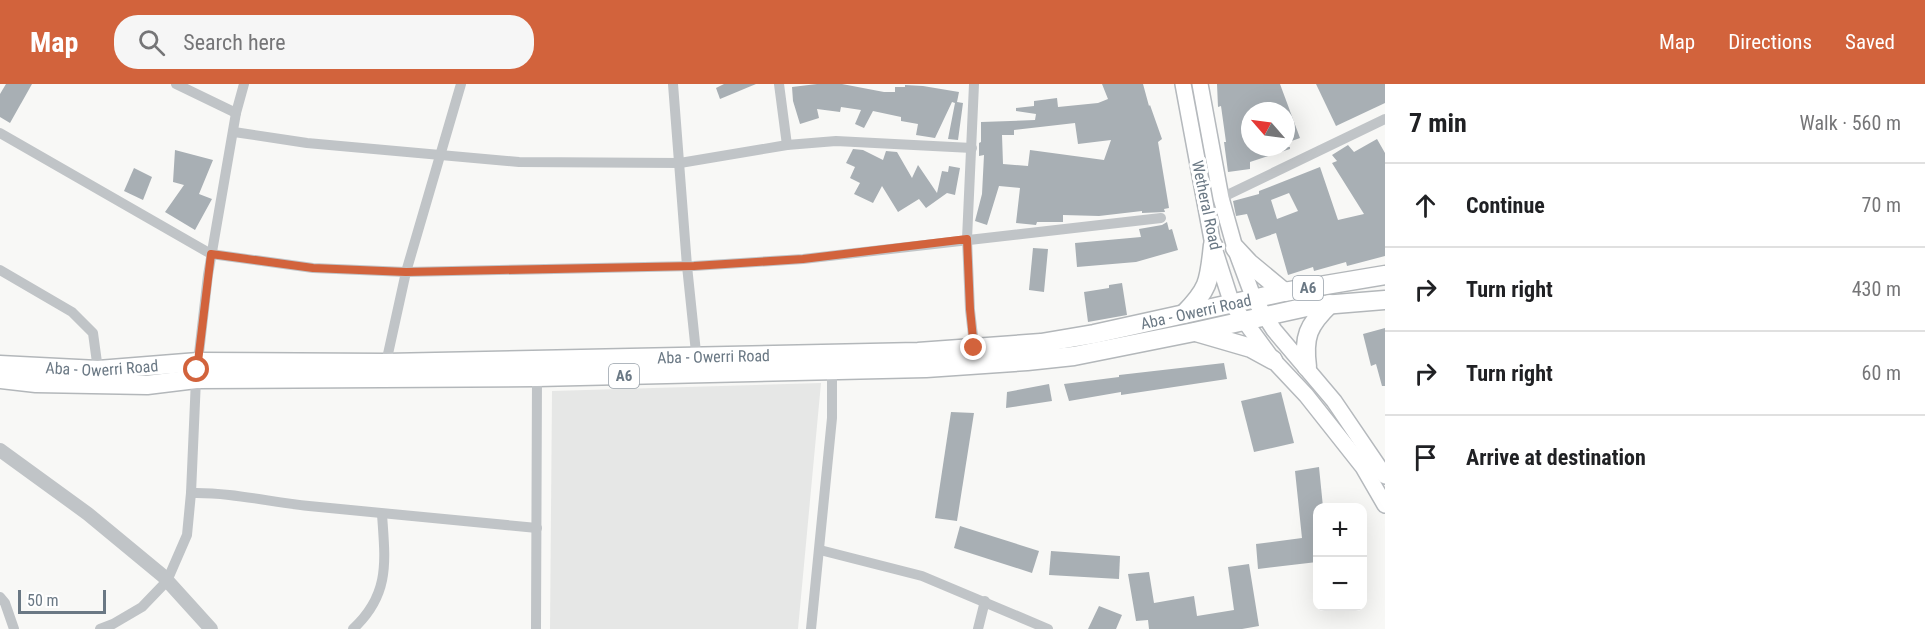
<!DOCTYPE html>
<html lang="en">
<head>
<meta charset="utf-8">
<style>
  :root { --surface:#fff; --page:#f6f6f6; --text:#202124; --muted:#757577; --line:#e0e0e0; --accent:#d2633c }
  body { margin:0; font-family:"Roboto Condensed",sans-serif; background:var(--page); color:var(--text) }
  .controls { position:absolute; right:18px; bottom:18px; display:grid; overflow:hidden; border-radius:12px; box-shadow:0 6px 24px #0002 }
  .controls button { width:54px; height:54px; display:grid; place-items:center; padding:0; border:0; border-bottom:2px solid var(--line); background:var(--surface); color:var(--text); font:30px sans-serif }
  .compass { position:absolute; left:1241px; top:18px; width:54px; height:54px; border-radius:50%; background:var(--surface); box-shadow:0 6px 24px #0002; rotate:298deg }
  .scale { position:absolute; left:18px; bottom:15px; width:88px; box-sizing:border-box; padding-left:6px; border:3px solid #6a7884; border-top:0; font-size:16px; line-height:21px; white-space:nowrap; color:#6a7884; -webkit-text-stroke:4px #fff; paint-order:stroke }
  .stop { position:absolute; width:18px; height:18px; margin:-14px; border:4px solid #d2633c; border-radius:50%; background:#fff }
  .stop.end { background:#d2633c; border-color:#fff; box-shadow:0 2px 6px #0008 }
  .list { margin:0; padding:0; list-style:none }
  h2 { display:flex; justify-content:space-between; align-items:center; height:78px; margin:0; padding:0 24px; font-size:26px }
  h2 small { font-size:20px; font-weight:400; color:var(--muted) }
  .list li { display:grid; grid-template-columns:39px 1fr auto; gap:18px; align-items:center; box-sizing:border-box; height:84px; padding:0 24px; border-top:2px solid var(--line) }
  .list b { display:block; font-size:22px; white-space:nowrap }
  .list em { font-size:20px; font-style:normal; color:var(--muted) }
  .icon { flex:none; width:33px; height:33px; fill:none; stroke:currentColor; stroke-width:2; stroke-linecap:round; stroke-linejoin:round }
  .map { position:relative; flex:none; width:1385px; height:545px; overflow:hidden }
  header { display:flex; align-items:center; gap:36px; box-sizing:border-box; height:84px; padding:0 30px; background:var(--accent); color:#fff }
  header strong { font-size:28px }
  nav { display:flex; gap:33px; margin-inline-start:auto; font-size:21px }
  .search { width:420px; height:54px; background:var(--page); display:flex; align-items:center; gap:15px; box-sizing:border-box; padding:0 21px; border-radius:24px; color:var(--muted); font-size:22px }
  main { display:flex }
  aside { flex:1; background:var(--surface) }
  .map>svg:first-child { display:block }
  .built { fill:#e6e7e6 }
  .building { fill:#a8afb4; fill-rule:evenodd }
  .lines { fill:none; stroke-linecap:round; stroke-linejoin:round }
  .secondary-casing { stroke:#b5b9bd; stroke-width:18 }
  .trunk-casing { stroke:#b3b7ba; stroke-width:21 }
  .minor { stroke:#c0c4c7; stroke-width:10 }
  .tertiary { stroke:#c0c4c7; stroke-width:14 }
  .secondary { stroke:#fff; stroke-width:15 }
  .trunk { stroke:#fff; stroke-width:18 }
  .route { stroke:#d2633c; stroke-width:8 }
  .labels { text-anchor:middle; stroke-width:6; stroke-linejoin:round; paint-order:stroke }
  .shield { fill:#fff; stroke:#97a0a9; stroke-width:1.5 }
  .shield-label { font-size:15px; font-weight:bold; fill:#6a7884 }
  .street-label { font-size:16px; fill:#6a7884; stroke:#fff }
</style>
</head>
<body>
<header>
<strong>Map</strong>
<div class="search"><svg class="icon" aria-label="search" viewBox="0 0 24 24"><circle cx="10" cy="10" r="6"/><path d="M15 15l6 6"/></svg>Search here</div>
<nav><a>Map</a><a>Directions</a><a>Saved</a></nav>
</header>
<main>
<div class="map">
<svg width="1385" height="545" viewBox="0 0 1385 545">
  <rect width="100%" height="100%" fill="#f8f8f6"/>
  <path class="built" d="M821,299L798,545H550L552,307Z"/>
  <g class="building">
    <path d="M6,0H32L10,39L0,33V10Z"/>
    <path d="M724,0H756L720,15L716,4Z"/>
    <path d="M817,0H842L884,8H895V3H905V1L923,2L959,8L957,18L963,19L958,56L948,55L955,19L952,18L935,54L916,51L918,40L901,37V33L873,27L864,44L855,40L861,26L841,23L840,28L817,25L819,34L800,40L793,17L792,3Z"/>
    <path d="M1102,0H1143L1149,22L1150,21L1162,55L1158,58L1169,124L1164,125L1165,128L1142,129V127L1099,132L1063,131V138H1037L1036,141L1016,139L1020,104L999,102L987,141L975,137L982,110L984,71L979,72V59L981,58V38L1035,36L1036,30L1016,27V24L1034,22V17L1057,14L1058,23L1098,19L1108,15ZM1075,39L1078,60L1111,56L1104,76L1030,66L1028,82L1003,80L1002,51H1014V46Z"/>
    <path d="M1217,0H1280L1300,54L1286,59V27H1250V63H1290V65L1250,78V85L1228,88L1224,58H1226L1221,22L1218,23Z"/>
    <path d="M1316,0H1385V19L1336,42Z"/>
    <path d="M1377,55L1385,69V172L1347,182L1346,178L1314,187L1313,183L1288,191L1276,149L1256,156L1247,130L1236,132L1233,117L1259,110V107L1320,83L1338,136L1364,130L1332,79L1337,77L1332,71L1348,61L1354,68ZM1289,109L1298,127L1277,135L1271,116Z"/>
    <path d="M853,65L863,66L883,76L886,67L897,68L912,94L918,81L937,109L942,87L948,88L949,82L960,84L955,111L947,109L926,124L919,115L898,128L882,102L873,119L854,110L860,99L850,94L855,83L846,79Z"/>
    <path d="M175,66L213,76L199,110L212,115L195,146L165,128L184,101L173,98Z"/>
    <path d="M134,84L152,93L143,116L124,107Z"/>
    <path d="M1167,138L1169,146L1172,145L1178,166L1136,178L1077,183L1075,159L1141,153L1139,145L1162,141Z"/>
    <path d="M1033,164L1048,165L1044,208L1029,206Z"/>
    <path d="M1122,199L1127,231L1088,238L1084,208L1109,204V201Z"/>
    <path d="M1385,244V302H1382L1376,280L1371,282L1363,250Z"/>
    <path d="M1224,279L1227,295L1121,311V308L1069,317L1064,300L1119,293V291Z"/>
    <path d="M1049,300L1052,317L1006,324L1007,308Z"/>
    <path d="M1281,308L1294,359L1254,368L1241,317Z"/>
    <path d="M951,328L974,329L957,437L935,434Z"/>
    <path d="M1319,383L1323,423H1317V478L1258,485L1256,460L1302,454L1295,387Z"/>
    <path d="M960,442L1039,467L1032,489L954,464Z"/>
    <path d="M1051,467L1120,472L1119,495L1049,491Z"/>
    <path d="M1249,480L1259,542L1242,545H1149L1148,536L1136,537L1128,490L1149,488L1154,519L1194,512L1197,532L1234,526L1228,483Z"/>
    <path d="M1099,522L1122,531L1116,545H1088Z"/>
  </g>
  <g class="lines">
    <g class="secondary-casing">
      <g id="secondary">
        <path d="M1183,0L1213,161L1232,220L1273,276L1306,311L1363,383L1385,421"/>
        <path d="M1200,0L1221,114L1235,164L1254,215L1274,246L1334,317L1385,392"/>
      </g>
    </g>
    <g class="trunk-casing">
      <g id="trunk">
        <path d="M1235,164L1249,179L1284,208"/>
        <path d="M1184,230C1210,204 1209,196 1213,161"/>
        <path d="M1196,248L1251,264L1273,276"/>
        <path id="s1" d="M0,281L98,286L198,278L386,279L918,268L1041,259L1094,250L1284,208L1385,191"/>
        <path d="M1307,283C1303,253 1308,241 1330,220"/>
        <path d="M0,295L36,299L147,301L196,295L537,293L926,284L1027,277L1074,272L1194,248L1311,222L1385,216"/>
      </g>
    </g>
    <g class="minor">
      <path d="M176,0L236,29"/>
      <path d="M673,0L687,182L697,278"/>
      <path d="M779,0L787,61"/>
      <path d="M974,0L967,155L970,226L975,269"/>
      <path d="M234,48L307,59L519,78L680,79L787,61L836,57L972,64"/>
      <path d="M0,49L211,170L313,184L406,188L694,182L803,175L1161,134"/>
      <path d="M1221,114L1385,35"/>
      <path d="M0,186L72,228L93,249L98,286"/>
      <path d="M386,279L406,188L461,0"/>
      <path d="M191,409C230,408 270,418 309,422C385,430 461,437 537,444"/>
      <path d="M820,466L922,492L1048,545"/>
      <path d="M0,513L5,519L14,545"/>
      <path d="M100,545L113,540L142,523L167,497L187,451L191,409L196,295L208,191L236,29L244,0"/>
      <path d="M353,545C391,510 385,476 382,430"/>
      <path d="M536,545L537,293"/>
      <path d="M811,545L832,334V282"/>
      <path d="M978,545L985,517"/>
    </g>
    <path class="tertiary" d="M0,366L88,430L163,492L211,545"/>
    <use href="#secondary" class="secondary"/>
    <use href="#trunk" class="trunk"/>
  </g>
  <g class="lines">
    <path class="route" d="M197,286L211,170L313,184L406,188L694,182L803,175L967,155L970,225L974,264"/>
  </g>
  <g class="labels">
    <g class="shield">
      <rect x="1293" y="192" width="30" height="24" rx="4.5"/>
      <rect x="609" y="280" width="30" height="24" rx="4.5"/>
    </g>
    <g class="shield-label">
      <text x="1308" y="209">A6</text>
      <text x="624" y="297">A6</text>
    </g>
    <g class="street-label">
      <text transform="translate(1207 121) rotate(78)" y="6">Wetheral Road</text>
      <text dy="6" stroke="none"><textPath href="#s1" startOffset="1200">Aba - Owerri Road</textPath></text>
      <text dy="6" stroke="none"><textPath href="#s1" startOffset="714">Aba - Owerri Road</textPath></text>
      <text dy="6" stroke="none"><textPath href="#s1" startOffset="102">Aba - Owerri Road</textPath></text>
    </g>
  </g>
</svg>
<div class="controls">
<button>+</button>
<button>−</button>
</div>
<svg class="compass" viewBox="-18 -18 36 36"><path d="M0-13l5 13h-10z" fill="#e53935"/><path d="M0 13l5-13h-10z" fill="#757577"/></svg>
<div class="scale">50 m</div>
<div class="stop" style="left:197px;top:286px"></div>
<div class="stop end" style="left:974px;top:264px"></div>
</div>
<aside>
<h2>7 min<small>Walk · 560 m</small></h2>
<ul class="list">
<li><svg class="icon" aria-label="ahead" viewBox="0 0 24 24"><path d="M12 20V5M6 11l6-6 6 6"/></svg><div><b>Continue</b></div><em>70 m</em></li>
<li><svg class="icon" aria-label="right" viewBox="0 0 24 24"><path d="M7 20v-9h11M14 6l5 5-5 5"/></svg><div><b>Turn right</b></div><em>430 m</em></li>
<li><svg class="icon" aria-label="right" viewBox="0 0 24 24"><path d="M7 20v-9h11M14 6l5 5-5 5"/></svg><div><b>Turn right</b></div><em>60 m</em></li>
<li><svg class="icon" aria-label="arrive" viewBox="0 0 24 24"><path d="M6 21V4h12l-3 4 3 4H6"/></svg><div><b>Arrive at destination</b></div></li>
</ul>
</aside>
</main>
</body>
</html>
